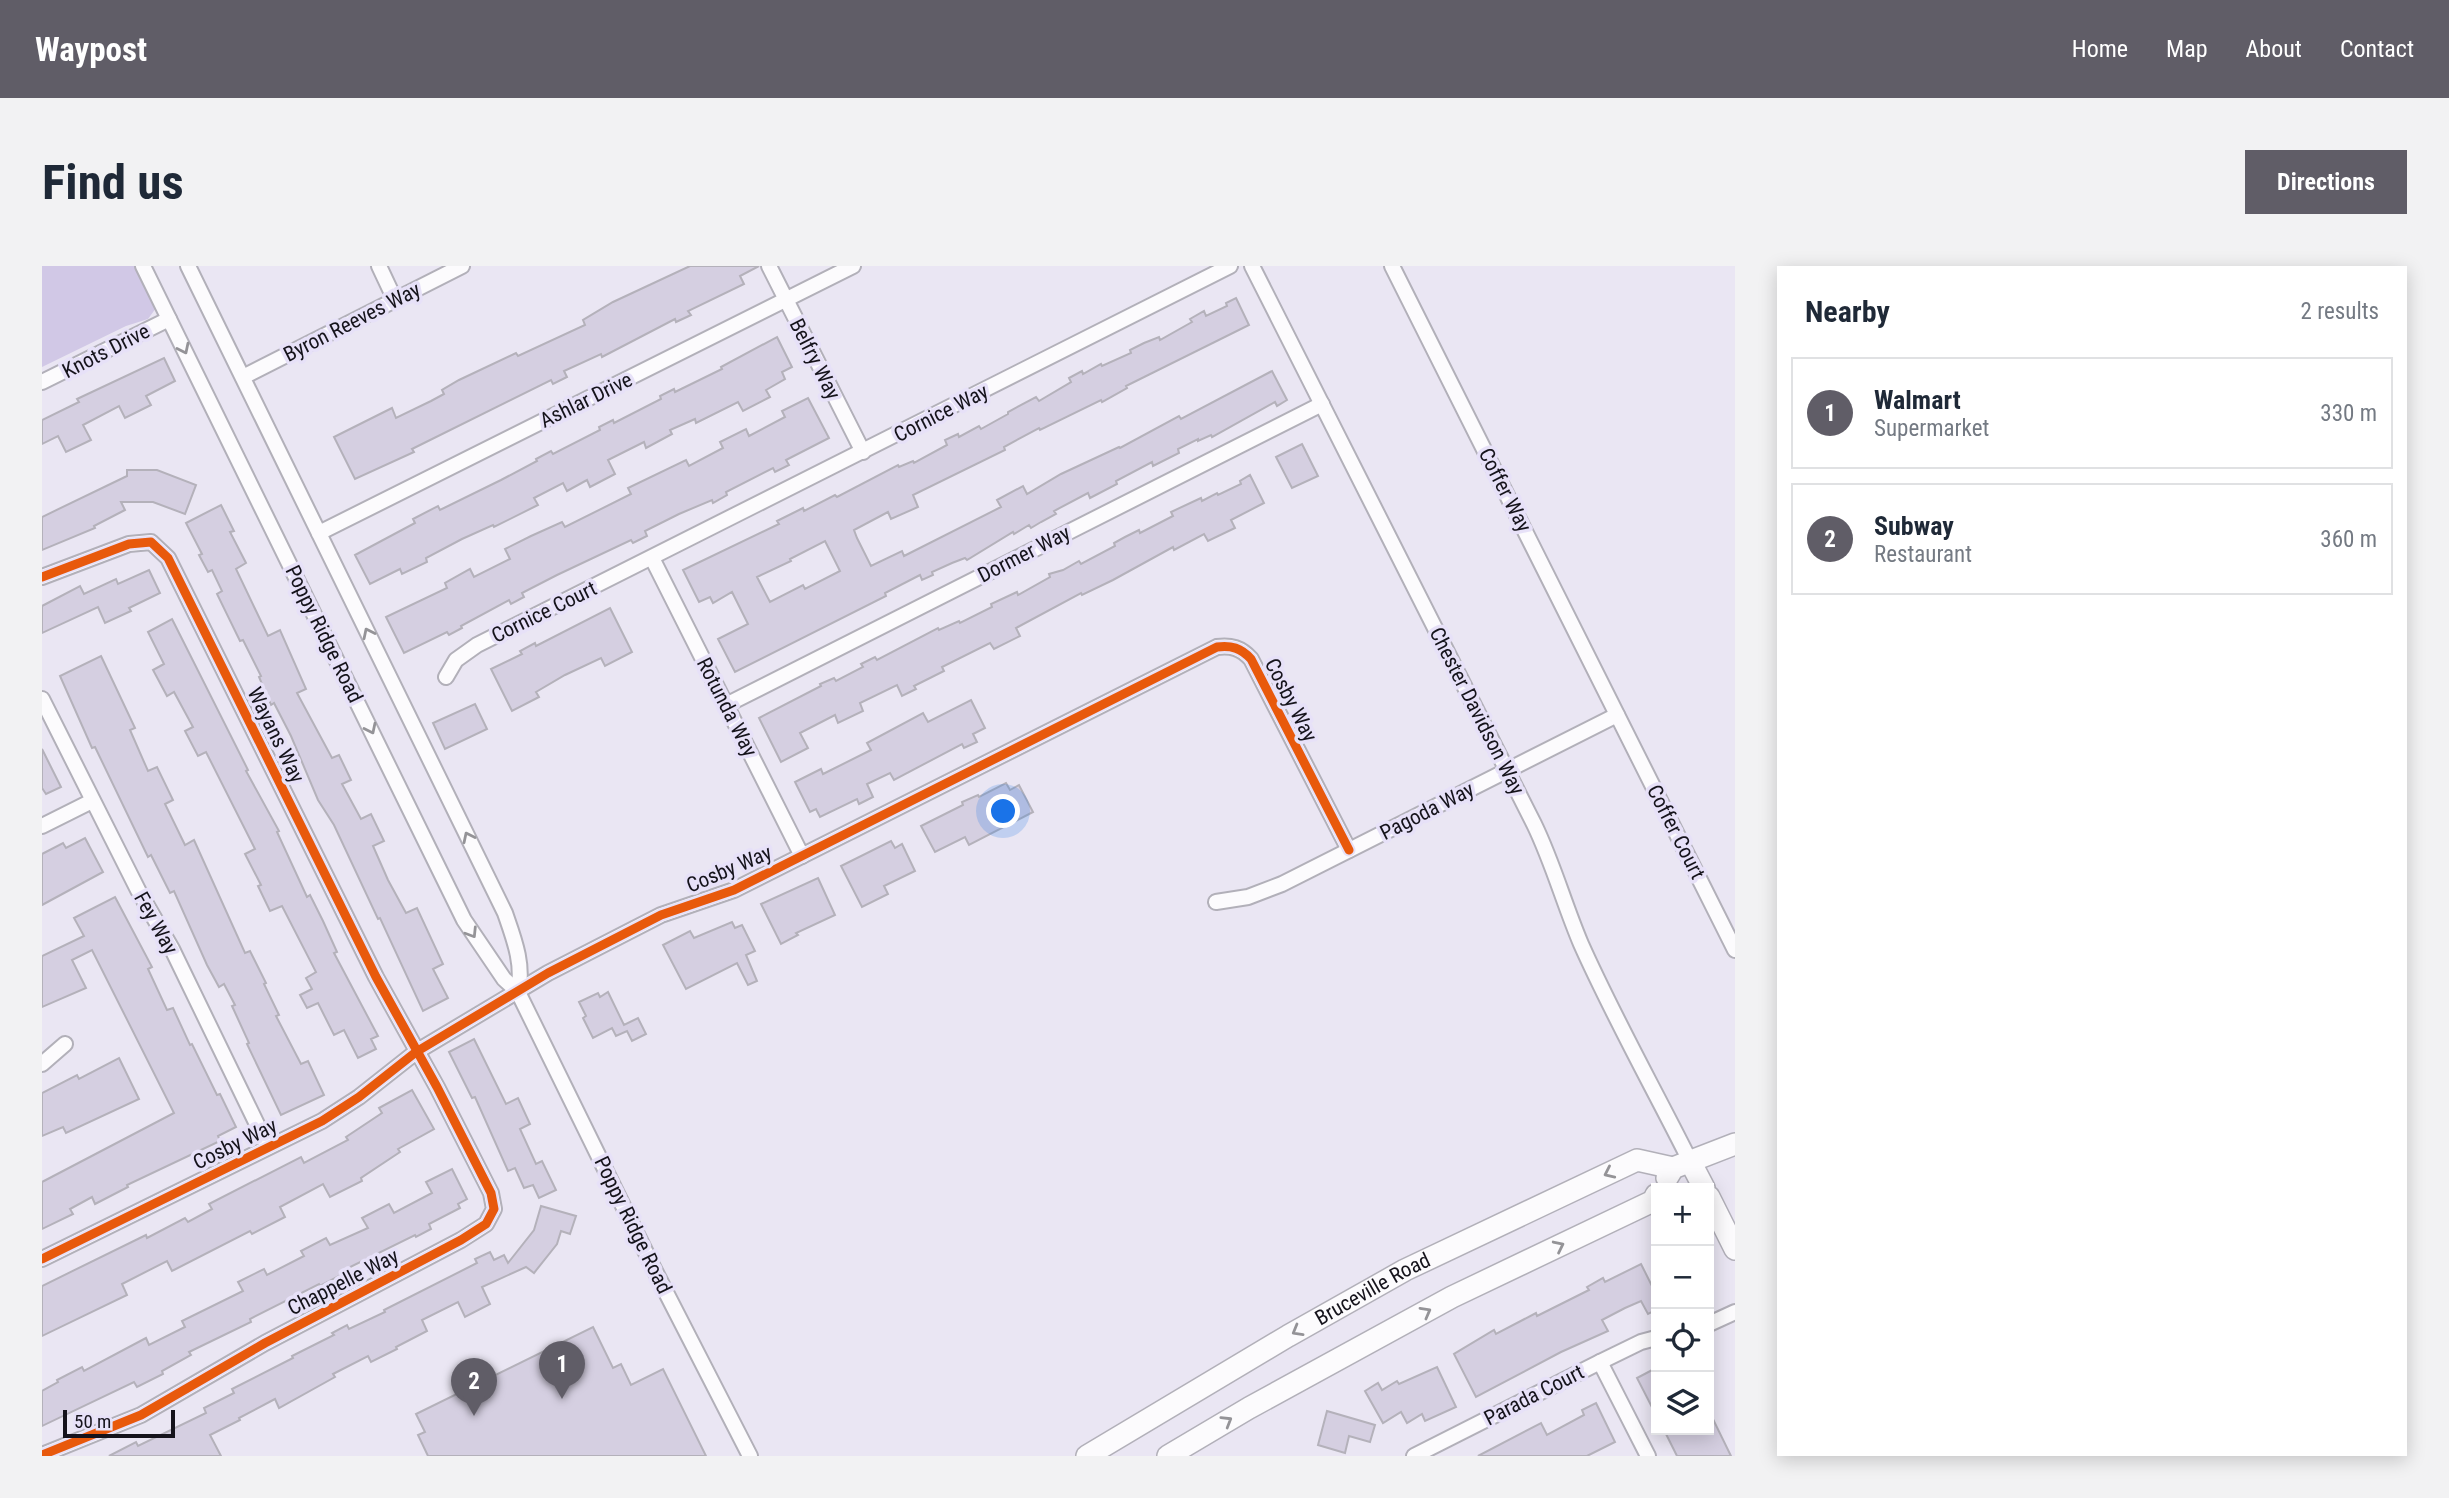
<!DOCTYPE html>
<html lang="en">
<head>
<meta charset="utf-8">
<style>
  :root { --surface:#fff; --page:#f2f2f3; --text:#1f2937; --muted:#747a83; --line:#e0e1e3; --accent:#605d67 }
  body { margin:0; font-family:"Roboto Condensed",sans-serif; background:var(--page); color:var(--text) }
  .controls { position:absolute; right:21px; bottom:21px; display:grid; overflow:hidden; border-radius:0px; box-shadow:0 4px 18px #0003 }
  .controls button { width:63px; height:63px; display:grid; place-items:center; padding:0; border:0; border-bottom:2px solid var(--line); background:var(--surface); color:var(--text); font:35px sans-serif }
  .scale { position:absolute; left:21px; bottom:18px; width:112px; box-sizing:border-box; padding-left:7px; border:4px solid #15131b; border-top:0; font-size:19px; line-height:24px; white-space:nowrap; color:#15131b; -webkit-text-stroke:5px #e7e1f8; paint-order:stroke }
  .you { position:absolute; left:962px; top:546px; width:24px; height:24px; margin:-18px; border:5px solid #fff; border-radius:50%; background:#1a73e8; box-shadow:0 0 0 10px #1a73e833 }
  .badge { display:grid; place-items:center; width:46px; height:46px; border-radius:50%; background:var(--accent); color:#fff; font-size:23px; font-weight:700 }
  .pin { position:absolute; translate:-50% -58px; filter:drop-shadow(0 2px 4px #0008) }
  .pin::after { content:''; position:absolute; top:37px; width:24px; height:21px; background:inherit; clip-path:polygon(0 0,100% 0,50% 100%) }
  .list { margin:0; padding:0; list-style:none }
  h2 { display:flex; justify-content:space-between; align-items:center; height:91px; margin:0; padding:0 28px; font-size:30px }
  h2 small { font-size:23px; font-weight:400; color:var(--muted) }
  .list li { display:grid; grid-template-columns:46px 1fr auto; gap:21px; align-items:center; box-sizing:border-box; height:112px; margin:0 14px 14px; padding:0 14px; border:2px solid var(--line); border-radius:0px }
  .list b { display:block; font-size:26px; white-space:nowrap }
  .list p { margin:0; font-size:23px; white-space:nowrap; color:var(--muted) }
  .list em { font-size:23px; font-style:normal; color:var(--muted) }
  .icon { flex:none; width:38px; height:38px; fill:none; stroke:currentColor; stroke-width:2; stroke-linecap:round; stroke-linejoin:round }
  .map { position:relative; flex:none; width:1693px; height:1190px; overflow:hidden; border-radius:0px }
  header { display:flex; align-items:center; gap:42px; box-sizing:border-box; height:98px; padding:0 35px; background:var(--accent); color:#fff }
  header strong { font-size:33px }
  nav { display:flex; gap:38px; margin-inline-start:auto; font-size:24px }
  .intro { display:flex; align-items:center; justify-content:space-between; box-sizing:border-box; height:168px; padding:0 42px }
  h1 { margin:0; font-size:49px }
  .button { padding:18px 32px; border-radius:0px; background:var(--accent); color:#fff; font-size:24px; font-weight:700 }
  main { display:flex; gap:42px; padding:0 42px }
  aside { flex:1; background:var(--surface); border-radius:0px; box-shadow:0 4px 18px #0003 }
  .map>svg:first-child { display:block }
  .green { fill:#d1c8e6 }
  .building { fill:#d5cfe1; stroke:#b4b1ba; stroke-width:2; fill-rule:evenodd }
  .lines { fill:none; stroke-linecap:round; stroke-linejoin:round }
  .street-casing { stroke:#b2b0b9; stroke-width:18 }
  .secondary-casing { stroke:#b2b0b9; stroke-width:24 }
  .street { stroke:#fcfbfd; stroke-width:14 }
  .secondary { stroke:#fcfbfd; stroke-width:21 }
  .cycleway-casing { stroke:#e7e1f8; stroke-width:13 }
  .cycleway { stroke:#e8590c; stroke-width:9 }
  .oneway { stroke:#949397 }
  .labels { text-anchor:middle; stroke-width:7; stroke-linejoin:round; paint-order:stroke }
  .street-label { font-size:21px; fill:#15131b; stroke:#e7e1f8 }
</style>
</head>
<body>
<header>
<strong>Waypost</strong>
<nav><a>Home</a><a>Map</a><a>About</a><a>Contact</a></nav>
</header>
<div class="intro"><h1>Find us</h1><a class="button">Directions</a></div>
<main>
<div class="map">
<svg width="1693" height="1190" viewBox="0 0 1693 1190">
  <rect width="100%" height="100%" fill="#eae6f3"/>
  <path class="green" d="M0,0H94L114,42L106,53L84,60L0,101Z"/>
  <g class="building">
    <path d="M648,0H717L698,10L702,18L646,45L649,49L634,56L633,53L560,91L559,88L522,105L525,111L511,118L509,114L370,183L372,186L313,213L292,171L350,142L354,152L389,135L402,128L400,124L417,114L474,87L476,90L543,59L541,54L571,36Z"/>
    <path d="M1194,32L1207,59L1084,120L1085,122L1060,136L1059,134L998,164L997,162L962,181L963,184L871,229L876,241L849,253L846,246L812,264L815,272L829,300L860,285L862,290L959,241L955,234L981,220L985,228L1019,208L1077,181L1078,182L1137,150L1139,153L1230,105L1245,134L1235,140L1233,136L1170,171L1169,169L1156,175V173L1136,183L1137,187L1111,200L1110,196L1074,215L1075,218L1048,232L1046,227L1012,245L1014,248L999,256L989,262L987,259L972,268L971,266L925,294L923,292L910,297L890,306L891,309L880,314L878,309L843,327L844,330L693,406L676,373L706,358L690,326L671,337L668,331L657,336L641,304L737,258L735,255L761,242L762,245L793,229L795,231L856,199L857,201L871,195L872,197L905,179L903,174L916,168L917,171L937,160L939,163L966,148V146L994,131L997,135L1029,116L1027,112L1040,105L1041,108L1059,98L1060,100L1089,87L1088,84L1102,77L1117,71L1118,74L1150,56L1148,53L1162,45L1164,50L1185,40L1184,37ZM783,275L798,305L763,323L761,319L728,336L715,311L749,295L748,293Z"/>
    <path d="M735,71L750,101L740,106L743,113L724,124L728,131L701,145L696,136L654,157L653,153L628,164L630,168L604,182L602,176L566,194L573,208L548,221L545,214L525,225L521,217L492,232L496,239L452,261L451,259L420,273L384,292L385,296L360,308L358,303L328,318L313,289L373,257L371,253L396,240L398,244L459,214L495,195L494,193L509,185L511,188L558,164L557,161L571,154L572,157L619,133L618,130L632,123L633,126L680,103L679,101Z"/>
    <path d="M122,92L133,115L104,130L109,139L83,152L77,140L41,159L49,174L24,186L16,170L0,178V154L37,136L35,133Z"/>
    <path d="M766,132L787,172L744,194L747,199L733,206L731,202L684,226L685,229L671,237L670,234L637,248L603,265L605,270L591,277L589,274L515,309L480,327L482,331L469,338L467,334L419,360L420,362L407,369L405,366L362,387L344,351L405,322L403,317L428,303L432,311L468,293L463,283L489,270L520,256L523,261L589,228L586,222L644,194L647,200L681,182L678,176L704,163L707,170L743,151L740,145Z"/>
    <path d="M1260,178L1276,210L1250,222L1234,191Z"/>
    <path d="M85,204H115L154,219L143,248L111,236H79L83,244L52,260L53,262L0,284V251L85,210Z"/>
    <path d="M1208,209L1222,237L1189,254L1193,262L1166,275L1162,268L1132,284L1131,281L1071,314L1040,329L1039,327L974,362L978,370L952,383L948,377L900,401L902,405L872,420L874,423L860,430L855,419L818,437L821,445L796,457L793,449L758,467L766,482L739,496L717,452L779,420L778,418L792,412L794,415L821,401L819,398L833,391L835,394L896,362L897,364L917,355L918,357L950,341L949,338L975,326L976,329L1008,311L1007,308L1021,304L1037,295L1039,298L1073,280L1072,277L1083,271L1097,264L1098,267L1131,250L1129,246L1159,232L1160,235L1175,227L1176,229L1199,218L1198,215Z"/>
    <path d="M179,239L192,265L188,266L204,297L194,303L226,370L238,364L264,423L255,427L290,492L297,489L309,514L300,518L319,553L329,548L342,575L331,580L346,614L364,647L375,642L401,698L391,703L406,732L381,745L338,652L336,653L292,559L276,534L249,470L232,437L229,439L217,411L219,410L201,374L198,375L175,328L180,325L170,304L166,306L157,289L160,288L144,257Z"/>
    <path d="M107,304L118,327L87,342L89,345L63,357L56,341L0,367V340L38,320L42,328L74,313L76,318Z"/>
    <path d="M568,342L590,386L563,400L559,392L523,409L494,426L497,431L470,445L449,403L480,388L478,385L493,377L494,380Z"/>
    <path d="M130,353L206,504L204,505L237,565L235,566L265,631L268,629L281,655L295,686L292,687L336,770L329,773L334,783L316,792L302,764L292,769L276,737L265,742L258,729L270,723L264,712L274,706L240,640L228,645L216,620L219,619L203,588L213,583L164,486L156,490L143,465L151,461L132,426L125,430L111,404L122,398L106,366Z"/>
    <path d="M59,390L93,462L88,464L106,505L115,501L131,534L123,538L143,579L152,574L203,687L208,685L224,717L222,718L237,749L234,750L259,798L266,795L282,829L239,849L205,778L207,777L190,740L193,739L182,718L177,721L165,699L132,625L128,627L109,589L106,591L53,481L50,482L18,410Z"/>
    <path d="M929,434L943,462L931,468L935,476L922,482L920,478L852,514L848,507L825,518L831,531L817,538L815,533L778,551L774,543L768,546L753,516L779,503L781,508L829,484L825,477L881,447L886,456Z"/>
    <path d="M433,438L445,463L403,483L391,457Z"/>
    <path d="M0,483L19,521L4,528L0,522Z"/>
    <path d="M964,517L968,524L977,519L991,546L927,579L923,571L893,586L879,560L921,539L920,536L936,529L937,531Z"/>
    <path d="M43,572L61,606L0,639V588L21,577L24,582Z"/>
    <path d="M849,575L853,582L860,578L873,605L842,620L846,628L820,641L799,600Z"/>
    <path d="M776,612L793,649L754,667L756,669L739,678L719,638Z"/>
    <path d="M73,631L110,701L106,703L125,744L131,742L148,779L150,778L175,829L178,828L194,861L176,870L178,875L85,919L86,921L53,938L50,931L28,943L31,948L0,963V916L132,847L50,684L30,694L44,722L0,741V690L42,670L32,652Z"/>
    <path d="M690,656L693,662L700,659L713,685L704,689L715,715L706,719L695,697L644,723L621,679L648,665L652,672Z"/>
    <path d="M566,726L582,759L596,752L604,768L590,775L585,765L574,770L570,762L551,772L541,752L544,750L537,736L556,727L558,731Z"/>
    <path d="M432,773L464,838L476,832L488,858L478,863L494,898L500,895L514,924L497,932L491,919L482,922L473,902L466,905L433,831L430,832L407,786Z"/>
    <path d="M77,792L97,833L24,867L21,861L0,870V827L35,809L37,813Z"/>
    <path d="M370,824L392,863L356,883L358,886L319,912L320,915L288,931L281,918L238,941L243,951L210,968L208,965L130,1005L125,995L80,1018L85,1029L0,1070V1020L104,969L105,972L143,952L146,956L170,943L167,938L259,891L262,897L306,874L304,871L340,847L337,842Z"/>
    <path d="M410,903L425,933L416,938L418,942L387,958L389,963L374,971L373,969L302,1004L303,1007L278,1020L277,1018L208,1053L209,1056L147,1086L149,1089L120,1105L121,1108L95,1121L92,1116L0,1160V1125L16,1116L15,1114L40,1101L42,1105L104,1072L107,1079L143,1061L140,1055L201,1025L196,1016L222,1003L225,1009L262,990L259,985L284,972L288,979L326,962L320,952L347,938L352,947L390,927L384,916Z"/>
    <path d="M499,940L534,950L528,968L519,965L515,978L492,1007L484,1001L440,1021L448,1038L423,1051L416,1036L380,1054L385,1065L354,1081L355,1083L329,1096L326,1090L291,1108L293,1111L237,1142L233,1133L197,1152L198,1154L168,1169L179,1190H67L94,1176L96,1180L164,1147L162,1142L192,1127L190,1123L251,1092L250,1090L292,1069L290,1067L305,1059L307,1063L343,1046L342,1044L435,997L433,993L448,986L452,994L462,989L466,997L492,964Z"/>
    <path d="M1599,998L1614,1028V1044L1606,1048L1599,1035L1583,1042L1560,1054L1566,1065L1519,1086L1434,1131L1412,1088L1452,1064L1454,1068L1494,1047L1495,1050L1547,1024L1545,1021L1561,1012L1563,1016Z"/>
    <path d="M551,1061L571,1102L579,1098L589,1119L621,1103L664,1190H386L376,1169L383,1166L374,1148Z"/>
    <path d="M1395,1101L1414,1141L1383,1155L1380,1148L1365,1157L1359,1146L1341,1157L1323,1125L1336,1117L1340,1124L1355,1115L1357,1118Z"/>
    <path d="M1614,1102V1149L1595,1112Z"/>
    <path d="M1554,1137L1573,1176L1545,1190H1436L1499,1157L1505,1169L1542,1149L1540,1144Z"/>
    <path d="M1285,1145L1333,1159L1328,1176L1307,1170L1303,1187L1276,1179Z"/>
    <path d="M1667,1145L1689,1190H1635L1622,1164H1667Z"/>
  </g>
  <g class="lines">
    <g class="street-casing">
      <g id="street">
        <path d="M101,0L422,654L462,713L476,726L612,1003L708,1190"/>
        <path d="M146,0L463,647C472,673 482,698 476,726"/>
        <path d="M337,0L353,34"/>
        <path d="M727,0L821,186"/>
        <path d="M1210,0L1492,558C1511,597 1522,638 1539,678C1572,752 1612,823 1648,895"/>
        <path d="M1350,0L1693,684"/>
        <path d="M201,111L420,0"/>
        <path d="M0,116L127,53"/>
        <path d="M277,267L811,0"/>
        <path d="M610,292L760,590"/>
        <path d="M0,311L87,278L109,276L126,292L334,711L395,821L449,927L452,943L444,958L419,974L223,1077L99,1149L0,1189"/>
        <path d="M404,411L414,394L435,379L1188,0"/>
        <path d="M0,433L96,624L130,683L226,881"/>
        <path d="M684,439L1280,138"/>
        <path d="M0,560L50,535"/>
        <path d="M1174,636L1206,631L1240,618L1575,449"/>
        <path d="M0,798L23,778"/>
        <path d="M0,993L280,855L317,831L374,786L506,707L619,649L692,624L1175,381C1189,379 1199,382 1209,393L1307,584"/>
        <path d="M1667,1058L1693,1046"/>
        <path d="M1558,1096L1606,1190"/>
        <path d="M1372,1190L1558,1096L1599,1076L1614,1072"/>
      </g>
    </g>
    <g class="secondary-casing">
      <g id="secondary">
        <path d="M1648,895L1662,922"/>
        <path d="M1625,912L1631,902L1693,878"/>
        <path d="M1667,931L1693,983"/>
        <path id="s1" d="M1045,1190L1246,1070L1363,1004L1595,894L1631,902"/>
        <path d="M1126,1190L1207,1142L1410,1031L1611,935L1614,929"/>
      </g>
    </g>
    <use href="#street" class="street"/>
    <use href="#secondary" class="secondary"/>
    <g class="cycleway-casing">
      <g id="cycleway">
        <path d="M0,311L87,278L109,276L126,292L334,711L395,821L449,927L452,943L444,958L419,974L223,1077L99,1149L0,1189"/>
        <path d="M0,993L280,855L317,831L374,786L506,707L619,649L692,624L1175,381C1189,379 1199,382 1209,393L1307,584"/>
      </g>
    </g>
    <use href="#cycleway" class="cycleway"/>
  </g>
  <defs><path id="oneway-chevron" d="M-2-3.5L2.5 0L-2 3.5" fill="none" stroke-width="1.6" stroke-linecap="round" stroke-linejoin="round" transform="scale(1.75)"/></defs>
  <g class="oneway">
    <use href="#oneway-chevron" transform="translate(142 83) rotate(64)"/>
    <use href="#oneway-chevron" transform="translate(326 367) rotate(-116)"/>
    <use href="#oneway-chevron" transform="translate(329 463) rotate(64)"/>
    <use href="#oneway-chevron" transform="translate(426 571) rotate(-116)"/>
    <use href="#oneway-chevron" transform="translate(430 667) rotate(58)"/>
    <use href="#oneway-chevron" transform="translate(1567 907) rotate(155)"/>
    <use href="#oneway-chevron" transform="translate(1517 980) rotate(-26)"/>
    <use href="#oneway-chevron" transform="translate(1384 1046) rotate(-29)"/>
    <use href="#oneway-chevron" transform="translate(1255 1065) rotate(150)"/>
    <use href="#oneway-chevron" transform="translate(1185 1155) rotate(-31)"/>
  </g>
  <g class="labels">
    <g class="street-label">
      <text transform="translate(310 56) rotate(-27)" y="7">Byron Reeves Way</text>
      <text transform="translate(64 85) rotate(-27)" y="7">Knots Drive</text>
      <text transform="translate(773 93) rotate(63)" y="7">Belfry Way</text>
      <text transform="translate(544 134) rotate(-26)" y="7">Ashlar Drive</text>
      <text transform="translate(899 147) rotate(-27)" y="7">Cornice Way</text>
      <text transform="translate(1463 224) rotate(63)" y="7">Coffer Way</text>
      <text transform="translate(982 288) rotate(-27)" y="7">Dormer Way</text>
      <text transform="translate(502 346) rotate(-26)" y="7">Cornice Court</text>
      <text transform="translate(282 368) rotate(64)" y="7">Poppy Ridge Road</text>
      <text transform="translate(1249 434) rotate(63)" y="7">Cosby Way</text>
      <text transform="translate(685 441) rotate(63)" y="7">Rotunda Way</text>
      <text transform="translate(1435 445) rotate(63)" y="7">Chester Davidson Way</text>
      <text transform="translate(234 469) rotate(64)" y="7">Wayans Way</text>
      <text transform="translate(1385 545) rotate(-27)" y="7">Pagoda Way</text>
      <text transform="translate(1634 566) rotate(63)" y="7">Coffer Court</text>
      <text transform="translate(687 603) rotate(-23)" y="7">Cosby Way</text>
      <text transform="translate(114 657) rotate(61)" y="7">Fey Way</text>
      <text transform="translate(193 878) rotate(-26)" y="7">Cosby Way</text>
      <text transform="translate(591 959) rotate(64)" y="7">Poppy Ridge Road</text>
      <text transform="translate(301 1016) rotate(-27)" y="7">Chappelle Way</text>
      <text dy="7" stroke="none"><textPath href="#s1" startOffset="331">Bruceville Road</textPath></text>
      <text transform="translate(1492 1129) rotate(-27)" y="7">Parada Court</text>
    </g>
  </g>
</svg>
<div class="controls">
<button>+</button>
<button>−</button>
<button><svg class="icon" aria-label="locate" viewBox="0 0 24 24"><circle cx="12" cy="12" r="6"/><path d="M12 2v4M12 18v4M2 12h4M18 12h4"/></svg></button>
<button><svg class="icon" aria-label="layers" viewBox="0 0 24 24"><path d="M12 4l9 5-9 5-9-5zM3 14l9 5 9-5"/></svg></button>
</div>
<div class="scale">50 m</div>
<div class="you"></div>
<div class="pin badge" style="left:520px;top:1133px">1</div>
<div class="pin badge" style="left:432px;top:1150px">2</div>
</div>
<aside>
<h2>Nearby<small>2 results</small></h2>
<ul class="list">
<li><span class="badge">1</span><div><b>Walmart</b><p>Supermarket</p></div><em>330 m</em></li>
<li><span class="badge">2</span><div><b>Subway</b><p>Restaurant</p></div><em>360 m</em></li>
</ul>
</aside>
</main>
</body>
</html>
